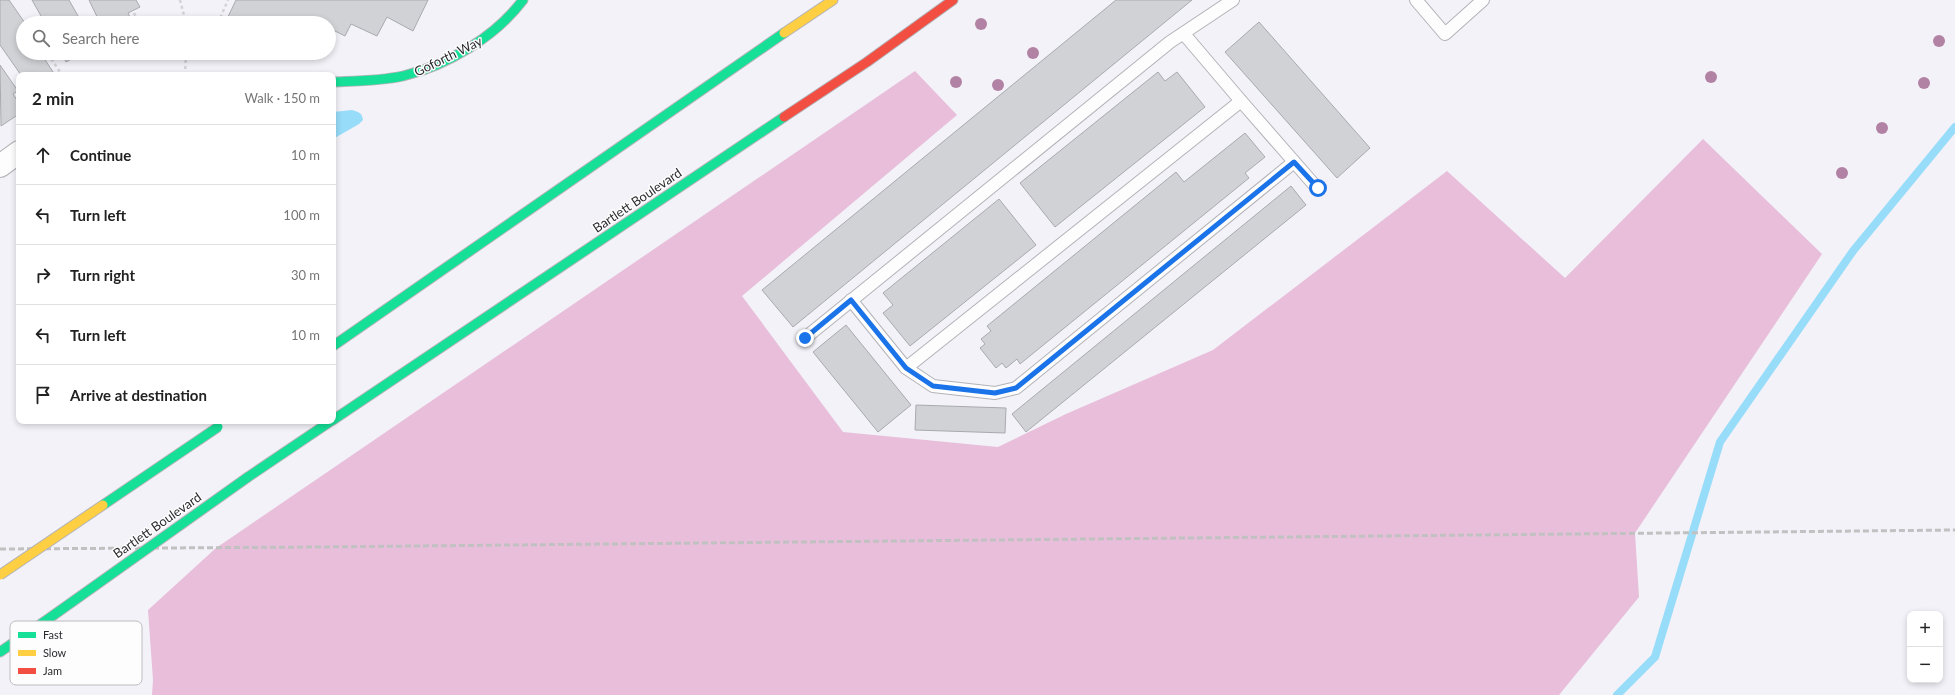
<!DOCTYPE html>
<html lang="en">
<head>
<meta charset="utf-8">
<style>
  :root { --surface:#fff; --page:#f2f2f2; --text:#222; --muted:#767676; --line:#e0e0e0 }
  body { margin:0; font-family:Lato,sans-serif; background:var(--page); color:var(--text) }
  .controls { position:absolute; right:12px; bottom:12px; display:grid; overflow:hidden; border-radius:8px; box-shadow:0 2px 6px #0003 }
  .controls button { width:36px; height:36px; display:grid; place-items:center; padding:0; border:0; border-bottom:1px solid var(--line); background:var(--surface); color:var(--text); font:20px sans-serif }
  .stop { position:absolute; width:12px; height:12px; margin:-9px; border:3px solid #1a73e8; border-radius:50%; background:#fff }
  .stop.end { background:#1a73e8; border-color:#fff; box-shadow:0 1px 4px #0008 }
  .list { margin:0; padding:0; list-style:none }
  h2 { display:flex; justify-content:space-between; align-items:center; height:52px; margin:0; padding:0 16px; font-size:17px }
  h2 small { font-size:13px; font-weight:400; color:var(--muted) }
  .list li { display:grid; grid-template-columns:26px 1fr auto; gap:12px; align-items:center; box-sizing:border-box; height:60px; padding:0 16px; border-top:1px solid var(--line) }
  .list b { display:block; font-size:15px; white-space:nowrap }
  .list em { font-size:13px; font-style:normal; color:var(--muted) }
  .icon { flex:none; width:22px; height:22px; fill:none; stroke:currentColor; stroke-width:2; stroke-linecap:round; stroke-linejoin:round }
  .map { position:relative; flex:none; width:1955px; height:695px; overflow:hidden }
  .search { position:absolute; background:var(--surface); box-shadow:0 2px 6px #0003; left:16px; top:16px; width:320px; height:44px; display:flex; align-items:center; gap:10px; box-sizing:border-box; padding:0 14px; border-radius:22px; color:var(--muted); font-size:15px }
  .panel { position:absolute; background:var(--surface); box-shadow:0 2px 6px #0003; left:16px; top:72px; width:320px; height:352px; border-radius:8px }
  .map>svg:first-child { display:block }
  .forest { fill:#e8beda }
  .water { fill:#97dcf9 }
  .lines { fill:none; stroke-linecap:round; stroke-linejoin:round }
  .stream { stroke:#97dcf9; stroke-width:8 }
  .building { fill:#d0d2d6; stroke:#a9aaae }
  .lane-casing { stroke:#b3b3b8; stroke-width:14 }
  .street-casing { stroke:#b3b3b8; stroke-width:24 }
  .fast-casing { stroke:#b3b3b8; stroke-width:11 }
  .slow-casing { stroke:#b3b3b8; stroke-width:11 }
  .jam-casing { stroke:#b3b3b8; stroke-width:11 }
  .path { stroke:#d3d3d5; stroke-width:2.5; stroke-dasharray:3 3; stroke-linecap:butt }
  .lane { stroke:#fdfdfe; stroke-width:12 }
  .street { stroke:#fdfdfe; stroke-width:22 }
  .fast { stroke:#16e098; stroke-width:9 }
  .slow { stroke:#ffcf43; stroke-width:9 }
  .jam { stroke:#f24e42; stroke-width:9 }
  .rail { stroke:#c1c1c2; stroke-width:3; stroke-dasharray:6 3; stroke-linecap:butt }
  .fast-bridge-casing { stroke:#b3b3b8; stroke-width:11; stroke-linecap:butt }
  .slow-bridge-casing { stroke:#b3b3b8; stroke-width:11; stroke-linecap:butt }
  .fast-bridge { stroke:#16e098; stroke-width:9 }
  .slow-bridge { stroke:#ffcf43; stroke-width:9 }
  .tree { fill:#b282a5 }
  .route { stroke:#1a73e8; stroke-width:5 }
  .labels { text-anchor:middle; stroke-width:3; stroke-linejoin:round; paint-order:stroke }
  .street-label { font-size:13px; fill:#2b2b30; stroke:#fdfdfd }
  .key { fill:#fdfdfd; stroke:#bebec0; stroke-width:1 }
  .key-label { font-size:11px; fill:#2b2b30 }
</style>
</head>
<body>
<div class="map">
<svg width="1955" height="695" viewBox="0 0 1955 695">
  <rect width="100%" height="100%" fill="#f2f2f8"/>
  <path class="forest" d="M915,71L957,115L742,296L843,432L998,447L1066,414L1213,350L1447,171L1565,278L1703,139L1822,254L1635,533L1639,597L1559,695H152L153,680L148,610L216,548Z"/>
  <path class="water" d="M352,110C359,112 362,113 363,120L359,124L333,139V112Z"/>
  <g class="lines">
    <path class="stream" d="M1617,695L1655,657L1720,442L1853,251L1955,127"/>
  </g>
  <g class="building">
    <path d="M0,0H9L25,23H23V53H45L42,55L55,75H21L0,45Z"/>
    <path d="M32,0H69L82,23H45Z"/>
    <path d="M89,0H136L140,7L128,13L133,23H100Z"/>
    <path d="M236,0H428L413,31L387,17L377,36L351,24L345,36L329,28V23H225Z"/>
    <path d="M1116,0H1192L793,327L762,290Z"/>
    <path d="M1259,22L1370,148L1337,178L1225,52Z"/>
    <path d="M62,53H82L66,62Z"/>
    <path d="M0,65L18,91L13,94L19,103V114L1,126Z"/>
    <path d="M1158,72L1165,81L1177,72L1205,107L1055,227L1020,183Z"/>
    <path d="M1245,133L1265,157L1245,173L1249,178L1020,364L1017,359L1006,368L1002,363L996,368L980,348L985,344L981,339L991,331L987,326L1176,172L1184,182Z"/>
    <path d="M1291,186L1306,205L1026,432L1012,414Z"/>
    <path d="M999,199L1036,245L910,346L883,313L893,305L883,293Z"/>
    <path d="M846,325L911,405L878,432L813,352Z"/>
    <path d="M916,405L1006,408L1005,433L915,430Z"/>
  </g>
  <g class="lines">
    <g class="lane-casing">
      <g id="lane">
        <path d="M1416,0L1445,34L1483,0"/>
        <path d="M1184,34L1241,101L1317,188"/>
        <path d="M851,300L906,368L933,386L995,393L1016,388L1294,162"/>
        <path d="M805,338L1170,42L1233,0"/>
        <path d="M906,368L1241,101"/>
      </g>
    </g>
    <g class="street-casing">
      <path id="street" d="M0,166L19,152"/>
    </g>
    <g class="fast-casing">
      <g id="fast">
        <path d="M333,82C356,81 380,81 403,76C448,65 495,37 523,0"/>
        <path d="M333,346L784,33"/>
        <path d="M333,420L784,117"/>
        <path d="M248,477L331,421"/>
        <path d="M0,652L51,617"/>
      </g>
    </g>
    <g class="slow-casing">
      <path id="slow" d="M784,33L833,0"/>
    </g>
    <g class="jam-casing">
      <path id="jam" d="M784,117L867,62L953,0"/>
    </g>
    <g class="path">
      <path d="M180,0L186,23"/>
      <path d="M134,13L139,23"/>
      <path d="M218,23L228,0"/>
      <path d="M48,54L62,75"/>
      <path d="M185,75L186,53"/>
    </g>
    <use href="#lane" class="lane"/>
    <use href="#street" class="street"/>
    <use href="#fast" class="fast"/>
    <use href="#slow" class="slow"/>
    <use href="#jam" class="jam"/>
    <path class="rail" d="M0,549L320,547L1955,530"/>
    <g class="fast-bridge-casing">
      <g id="fast-bridge">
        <path d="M103,505L218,427"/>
        <path d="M51,617L248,477"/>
      </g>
    </g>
    <g class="slow-bridge-casing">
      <path id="slow-bridge" d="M0,575L103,505"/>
    </g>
    <use href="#fast-bridge" class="fast-bridge"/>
    <use href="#slow-bridge" class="slow-bridge"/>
  </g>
  <g class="tree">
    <circle cx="981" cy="24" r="6"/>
    <circle cx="1939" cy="41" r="6"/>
    <circle cx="1033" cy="53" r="6"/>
    <circle cx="1711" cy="77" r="6"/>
    <circle cx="956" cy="82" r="6"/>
    <circle cx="1924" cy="83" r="6"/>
    <circle cx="998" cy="85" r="6"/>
    <circle cx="1882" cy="128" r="6"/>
    <circle cx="1842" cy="173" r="6"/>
  </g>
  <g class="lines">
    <path class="route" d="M805,338L851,300L906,368L933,386L995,393L1016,388L1294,162L1318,188"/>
  </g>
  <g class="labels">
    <g class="street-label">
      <text transform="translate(448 56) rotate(-26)" y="5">Goforth Way</text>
      <text transform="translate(637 200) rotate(-34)" y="5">Bartlett Boulevard</text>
      <text transform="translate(157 525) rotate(-35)" y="5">Bartlett Boulevard</text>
    </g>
  </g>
  <rect x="10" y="621" width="132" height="64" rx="6" class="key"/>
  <rect x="18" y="632" width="18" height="6" fill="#16e098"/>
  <rect x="18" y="650" width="18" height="6" fill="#ffcf43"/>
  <rect x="18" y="668" width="18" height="6" fill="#f24e42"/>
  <g class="key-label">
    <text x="43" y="639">Fast</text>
    <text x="43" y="657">Slow</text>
    <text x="43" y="675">Jam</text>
  </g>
</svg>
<div class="controls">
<button>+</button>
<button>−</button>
</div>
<div class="stop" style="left:1318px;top:188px"></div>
<div class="stop end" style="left:805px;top:338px"></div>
<div class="search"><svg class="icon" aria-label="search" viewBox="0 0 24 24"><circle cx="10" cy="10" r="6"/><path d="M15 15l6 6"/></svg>Search here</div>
<section class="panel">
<h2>2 min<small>Walk · 150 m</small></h2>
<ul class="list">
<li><svg class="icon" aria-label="ahead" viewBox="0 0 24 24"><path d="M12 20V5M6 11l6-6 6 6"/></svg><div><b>Continue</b></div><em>10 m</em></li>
<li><svg class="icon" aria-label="left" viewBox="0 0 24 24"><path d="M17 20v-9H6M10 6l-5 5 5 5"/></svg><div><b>Turn left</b></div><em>100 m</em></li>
<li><svg class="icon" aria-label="right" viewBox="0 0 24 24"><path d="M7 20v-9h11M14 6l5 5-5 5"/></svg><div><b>Turn right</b></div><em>30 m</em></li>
<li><svg class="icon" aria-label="left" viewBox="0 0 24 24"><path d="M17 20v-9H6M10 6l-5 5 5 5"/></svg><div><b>Turn left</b></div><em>10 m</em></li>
<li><svg class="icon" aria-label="arrive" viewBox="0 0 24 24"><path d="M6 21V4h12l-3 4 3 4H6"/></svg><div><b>Arrive at destination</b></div></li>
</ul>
</section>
</div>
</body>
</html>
